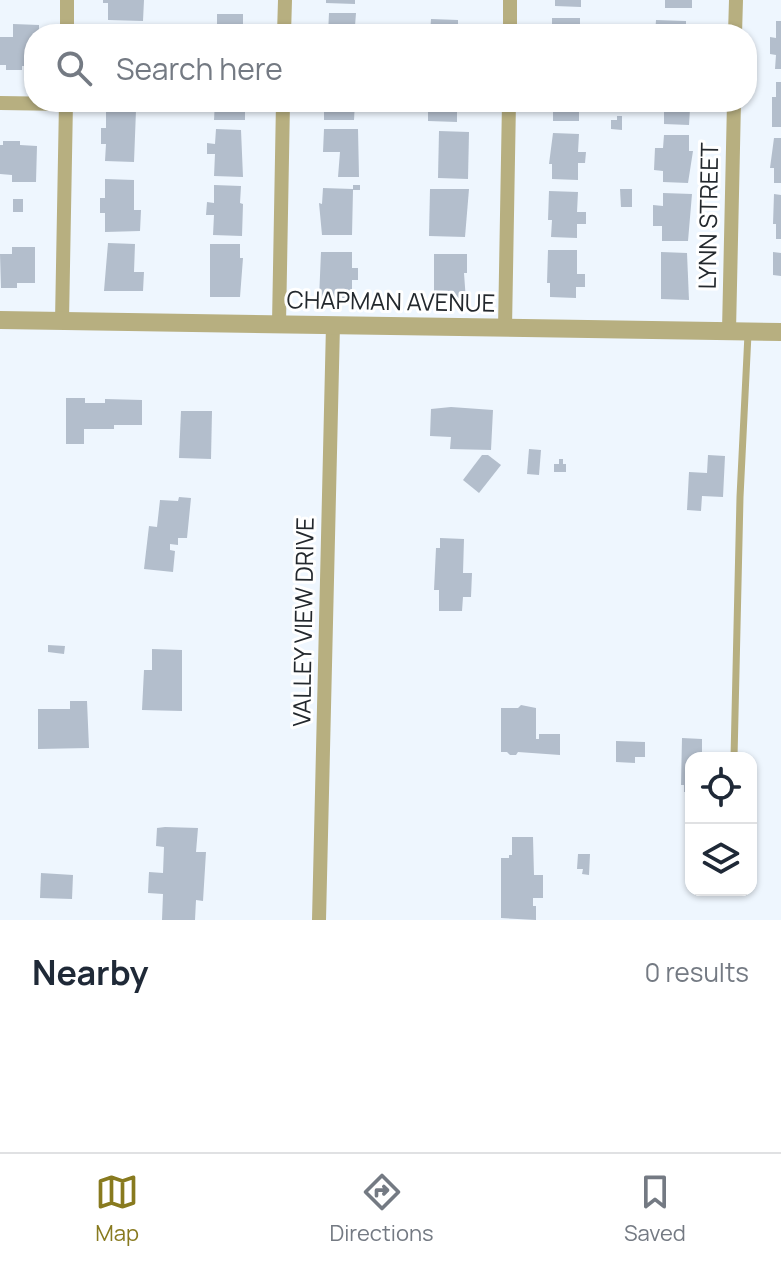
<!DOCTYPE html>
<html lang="en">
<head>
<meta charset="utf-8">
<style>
  :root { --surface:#fff; --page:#f2f2f3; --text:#1f2937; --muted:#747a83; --line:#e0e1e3; --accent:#887a1f }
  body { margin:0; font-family:Manrope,sans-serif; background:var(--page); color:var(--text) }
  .controls { position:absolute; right:24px; bottom:24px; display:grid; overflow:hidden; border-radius:16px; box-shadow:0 2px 6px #0004 }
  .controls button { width:72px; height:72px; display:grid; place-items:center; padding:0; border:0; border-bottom:2px solid var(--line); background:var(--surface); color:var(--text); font:40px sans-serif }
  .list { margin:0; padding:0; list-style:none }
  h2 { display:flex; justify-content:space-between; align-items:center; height:104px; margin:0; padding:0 32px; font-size:34px }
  h2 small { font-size:26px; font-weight:400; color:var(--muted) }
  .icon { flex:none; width:44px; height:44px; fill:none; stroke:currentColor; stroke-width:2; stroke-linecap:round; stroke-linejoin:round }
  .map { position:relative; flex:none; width:781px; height:920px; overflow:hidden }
  .search { position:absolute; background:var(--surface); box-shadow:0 2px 6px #0004; left:24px; right:24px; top:24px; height:88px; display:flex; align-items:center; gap:20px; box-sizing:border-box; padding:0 28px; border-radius:32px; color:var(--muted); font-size:30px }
  .sheet { height:232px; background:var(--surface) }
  nav { display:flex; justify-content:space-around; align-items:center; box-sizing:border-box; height:112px; border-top:2px solid var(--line); background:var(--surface); font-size:22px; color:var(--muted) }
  nav a { display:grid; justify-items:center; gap:4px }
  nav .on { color:var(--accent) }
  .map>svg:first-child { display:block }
  .building { fill:#b3becc }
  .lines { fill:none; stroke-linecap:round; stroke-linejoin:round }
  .service { stroke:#b7af80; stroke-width:7 }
  .minor { stroke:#b7af80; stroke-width:14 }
  .tertiary { stroke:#b7af80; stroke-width:18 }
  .labels { text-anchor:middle; stroke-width:6; stroke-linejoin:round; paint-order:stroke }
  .street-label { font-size:24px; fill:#23282d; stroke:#fff }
</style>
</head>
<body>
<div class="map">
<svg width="781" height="920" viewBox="0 0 781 920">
  <rect width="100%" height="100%" fill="#eef6fe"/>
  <g class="building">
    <path d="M103,0H144L143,21L108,20V3H103Z"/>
    <path d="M326,0H355V4L326,3Z"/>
    <path d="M555,0H581V7L555,6Z"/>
    <rect x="665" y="0" width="27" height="8"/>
    <path d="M329,13H356L355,26H360V34H328Z"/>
    <rect x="217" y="14" width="26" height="20"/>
    <rect x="552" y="18" width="28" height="16"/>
    <path d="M431,19L458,20V34H430Z"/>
    <path d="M656,20L686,21V34H655Z"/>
    <path d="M776,21H781V69H775L776,55L770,54V37L776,38Z"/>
    <path d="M13,24L39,25V34H34V66H22V70H6V65H0V37H13Z"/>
    <path d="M776,82H781V127H772V97H776Z"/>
    <path d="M215,102H245V120H214Z"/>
    <path d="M324,102H355L354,120H324Z"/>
    <path d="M428,102H457V122L428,121Z"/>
    <path d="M553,102H598V103L579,106V121H553Z"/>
    <path d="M655,102H693V110L690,109L689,125L664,124V112H655Z"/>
    <path d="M106,109L136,110L134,162L105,161L106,144H101V128H106Z"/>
    <path d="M617,116H622V130L611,129V120H617Z"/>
    <path d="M216,129L241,130L243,177L214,176L215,154H207V143L215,144Z"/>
    <path d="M324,129H358L359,177H338L340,152H323Z"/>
    <path d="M439,131L469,132L468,179L438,178Z"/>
    <path d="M553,133L579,134L578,152H586L585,163H578V180L552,179V164H549Z"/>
    <path d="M664,135H689V151H693L688,183L663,182V171L654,170L655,148H663Z"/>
    <path d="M774,138H781V183H774V168H770Z"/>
    <path d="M3,141H20V145L37,146L36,182H12V175L0,174V145H3Z"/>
    <path d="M105,179L134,180V210H141L140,231L105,232V213H100V198H105Z"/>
    <path d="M214,185L241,186L240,203L243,204L242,236L213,235L214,215H206L207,202L214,203Z"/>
    <path d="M353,185H360V190H353L352,235H322L319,203L322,204L323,188L353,189Z"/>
    <path d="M430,189H469L465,237L429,236Z"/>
    <path d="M620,189H632V207H621Z"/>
    <path d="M549,191L578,192L577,212H586V224H577V238L551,237L552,220H548Z"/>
    <path d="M663,193L692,194L688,241H662V226H653V205L663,206Z"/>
    <path d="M774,194L781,195V239H776V224H773Z"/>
    <rect x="13" y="199" width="10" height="13"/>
    <path d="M108,243L135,244L134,272H144L143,291H104Z"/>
    <path d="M210,244H240V258H243L240,297H210Z"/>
    <path d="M12,247H35V283H17V288H1L0,254H12Z"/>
    <path d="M548,250H577V274H585V287H576V298L550,297V283H547Z"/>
    <path d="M321,252H352V268H358V280H352V299H319Z"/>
    <path d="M661,252L687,253L689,300L661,299Z"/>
    <path d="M773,252L781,253V276L773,275Z"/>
    <path d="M434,254H467V273H464L466,301H434Z"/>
    <path d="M66,398H85V403H105V399L142,400V425H114V429H84V444H66Z"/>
    <path d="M451,407L493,410L491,450L450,449L451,437L430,436L431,409Z"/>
    <path d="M181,411H212L211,459L179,458Z"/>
    <path d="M529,449L541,450L539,475L527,474Z"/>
    <path d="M482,455H488L501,465L479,493L463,480Z"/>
    <path d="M708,455L725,456L723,497L702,496L701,511L687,510L689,472L707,473Z"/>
    <path d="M559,459H563V464H566V472H554V464H559Z"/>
    <path d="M179,497L191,498L187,538H178V545L170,544V550L175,551L173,572L144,569L149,526L157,527L160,500L178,501Z"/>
    <path d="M440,538L464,539L463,573H472L471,597H463L462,611H439V590H434L436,548H440Z"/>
    <path d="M48,645L65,646L64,654L48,652Z"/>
    <path d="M152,649L182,650V711L142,710L144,670H152Z"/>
    <path d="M70,701H87L89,748L38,749V709H70Z"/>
    <path d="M521,705L536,708V739H539V734H560V755L518,752L516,755H510L507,752H501V708H518Z"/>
    <path d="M682,738L702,739V754H705V758H691V792H684V785H681Z"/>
    <path d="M616,741L645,742V757H635V763L616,762Z"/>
    <path d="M165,827L198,828L196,852H206L203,901L196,900L195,920H162L163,894L148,893L149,872L163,873L164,847L156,846L157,828Z"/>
    <path d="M512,837H533L534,875H543V898H533V906H536V920L501,918V858H509V855H512Z"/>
    <path d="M578,854H590L589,875L582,874L583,869H577Z"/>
    <path d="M41,873L73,875L72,899L40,898Z"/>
  </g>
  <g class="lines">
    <path class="service" d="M734,758L740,497L748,334"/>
    <g class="minor">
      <path d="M67,34V0"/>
      <path d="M284,34L285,0"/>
      <path d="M510,34V0"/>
      <path d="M735,34L736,0"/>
      <path d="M0,103L66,104"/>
      <path d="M62,321L66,102"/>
      <path d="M279,324L283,102"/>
      <path d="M505,328L509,102"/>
      <path d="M729,331L734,102"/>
      <path d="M319,920L333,325"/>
    </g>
    <path class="tertiary" d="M0,320L781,332"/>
  </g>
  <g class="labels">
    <g class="street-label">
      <text transform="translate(709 216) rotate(-89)" y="8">LYNN STREET</text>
      <text transform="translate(391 302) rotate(1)" y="8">CHAPMAN AVENUE</text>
      <text transform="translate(304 622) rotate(-89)" y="8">VALLEY VIEW DRIVE</text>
    </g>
  </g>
</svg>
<div class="controls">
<button><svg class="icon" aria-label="locate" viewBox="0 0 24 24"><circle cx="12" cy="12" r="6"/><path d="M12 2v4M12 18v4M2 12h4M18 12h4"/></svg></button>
<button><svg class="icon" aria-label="layers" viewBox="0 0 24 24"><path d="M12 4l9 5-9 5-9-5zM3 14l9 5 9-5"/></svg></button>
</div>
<div class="search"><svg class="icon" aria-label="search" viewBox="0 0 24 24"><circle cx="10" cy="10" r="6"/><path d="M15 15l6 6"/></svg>Search here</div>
</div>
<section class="sheet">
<h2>Nearby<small>0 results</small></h2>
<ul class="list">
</ul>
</section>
<nav>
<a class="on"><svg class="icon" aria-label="map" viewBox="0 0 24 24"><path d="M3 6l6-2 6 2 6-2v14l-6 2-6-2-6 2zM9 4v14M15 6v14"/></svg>Map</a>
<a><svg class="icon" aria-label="directions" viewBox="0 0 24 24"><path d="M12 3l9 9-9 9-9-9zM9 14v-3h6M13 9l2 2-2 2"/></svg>Directions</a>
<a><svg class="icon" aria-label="saved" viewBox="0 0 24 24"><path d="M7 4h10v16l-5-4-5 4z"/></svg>Saved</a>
</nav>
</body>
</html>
